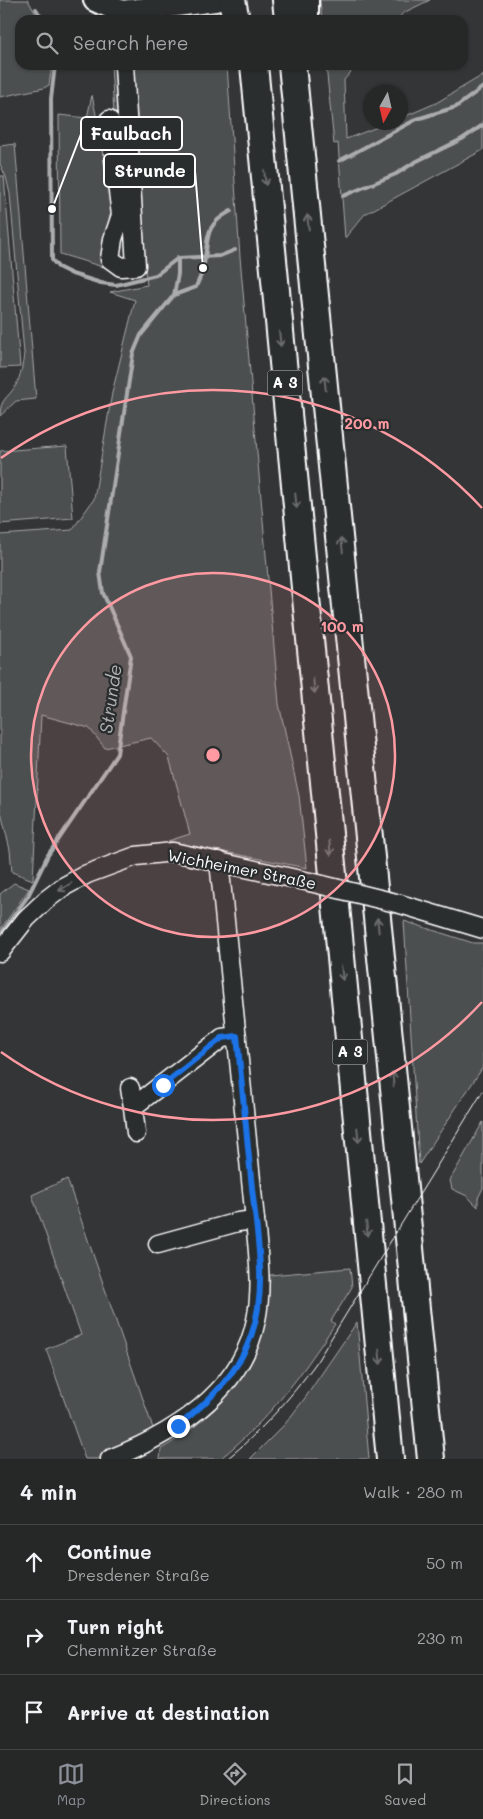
<!DOCTYPE html>
<html lang="en">
<head>
<meta charset="utf-8">
<style>
  :root { --surface:#262828; --page:#2e3030; --text:#f1f3f6; --muted:#a4a6a8; --line:#424445; --accent:#8c9099 }
  body { margin:0; font-family:Mali,sans-serif; background:var(--page); color:var(--text) }
  .compass { position:absolute; left:363px; top:85px; width:45px; height:45px; border-radius:50%; background:var(--surface); box-shadow:0 1px 4px #0004; rotate:188deg }
  .stop { position:absolute; width:15px; height:15px; margin:-11px; border:4px solid #1a73e8; border-radius:50%; background:#fff }
  .stop.end { background:#1a73e8; border-color:#fff; box-shadow:0 1px 5px #0008 }
  .list { margin:0; padding:0; list-style:none }
  h2 { display:flex; justify-content:space-between; align-items:center; height:65px; margin:0; padding:0 20px; font-size:21px }
  h2 small { font-size:16px; font-weight:400; color:var(--muted) }
  .list li { display:grid; grid-template-columns:32px 1fr auto; gap:15px; align-items:center; box-sizing:border-box; height:75px; padding:0 20px; border-top:1px solid var(--line) }
  .list b { display:block; font-size:19px; white-space:nowrap }
  .list p { margin:0; font-size:16px; white-space:nowrap; color:var(--muted) }
  .list em { font-size:16px; font-style:normal; color:var(--muted) }
  .icon { flex:none; width:28px; height:28px; fill:none; stroke:currentColor; stroke-width:2; stroke-linecap:round; stroke-linejoin:round }
  .map { position:relative; flex:none; width:483px; height:1459px; overflow:hidden }
  .search { position:absolute; background:var(--surface); box-shadow:0 1px 4px #0004; left:15px; right:15px; top:15px; height:55px; display:flex; align-items:center; gap:12px; box-sizing:border-box; padding:0 18px; border-radius:15px; color:var(--muted); font-size:19px }
  .sheet { height:290px; background:var(--surface) }
  nav { display:flex; justify-content:space-around; align-items:center; box-sizing:border-box; height:70px; border-top:1px solid var(--line); background:var(--surface); font-size:14px; color:var(--muted) }
  nav a { display:grid; justify-items:center; gap:2px }
  nav .on { color:var(--accent) }
  .map>svg:first-child { display:block }
  .green { fill:#4c4f50; stroke:#a6a7a8 }
  .lines { fill:none; stroke-linecap:round; stroke-linejoin:round }
  .stream { stroke:#abacad; stroke-width:4 }
  .minor-casing { stroke:#fff; stroke-width:21 }
  .major-casing { stroke:#fff; stroke-width:26 }
  .highway-casing { stroke:#fff; stroke-width:30 }
  .minor { stroke:#2a2d2e; stroke-width:18 }
  .major { stroke:#2a2d2e; stroke-width:22 }
  .highway { stroke:#2a2d2e; stroke-width:26 }
  .tram { stroke:#fff; stroke-width:1 }
  .minor-bridge-casing { stroke:#fff; stroke-width:21; stroke-linecap:butt }
  .minor-bridge { stroke:#2a2d2e; stroke-width:18 }
  .oneway { stroke:#6a6c6d }
  .route { stroke:#1a73e8; stroke-width:6 }
  .ring { fill:none; stroke:#ff9aa2; stroke-width:2.5 }
  .labels { text-anchor:middle; stroke-width:4.5; stroke-linejoin:round; paint-order:stroke }
  .shield { fill:#2a2d2e; stroke:#bfc0c0; stroke-width:1 }
  .shield-label { font-size:15px; font-weight:bold; fill:#fff }
  .street-label { font-size:16px; fill:#fff; stroke:#2a2d2e }
  .water-label { font-size:18px; font-style:italic; fill:#b2b3b4; stroke:#2a2d2e }
  .centre { fill:#ff9aa2; stroke:#2a2d2e; stroke-width:2.5 }
  .ring-label { font-size:15px; text-anchor:middle; font-weight:bold; fill:#ff9aa2; stroke:#2a2d2e; stroke-width:4.5; stroke-linejoin:round; paint-order:stroke }
  .leader { fill:none; stroke:#fff; stroke-width:2 }
  .callout-dot { fill:#fff; stroke:#2a2d2e; stroke-width:2 }
  .callout { fill:#2a2d2e; stroke:#fff; stroke-width:2 }
  .callout-label { font-size:18px; text-anchor:middle; font-weight:bold; fill:#fff }
</style>
</head>
<body>
<div class="map">
<svg width="483" height="1459" viewBox="0 0 483 1459">
  <rect width="100%" height="100%" fill="#333536"/>
  <filter id="ink" filterUnits="userSpaceOnUse"><feTurbulence type="fractalNoise" baseFrequency=".02" numOctaves="2"/><feDisplacementMap in="SourceGraphic" scale="10" xChannelSelector="R" yChannelSelector="G"/><feConvolveMatrix kernelMatrix="1 2 1 2 8 2 1 2 1" color-interpolation-filters="sRGB"/></filter>
  <g filter="url(#ink)">
    <g class="green">
      <path d="M0,0H28L39,20H20V65H52L49,85L44,88L0,97Z"/>
      <path d="M320,0H430L403,13L397,20H322Z"/>
      <path d="M111,65H227L240,257L279,704L299,796L307,868L168,841L190,834L169,757L151,738L105,748L89,728L41,715L33,880L12,872L10,850L0,808V535L72,530L94,499L112,393L135,300L110,292L147,285L144,262L127,259L119,195Z"/>
      <path d="M326,65H357L344,80L346,139L388,123L400,122L401,118L436,103L483,75V150L365,214L345,238L338,143L334,144Z"/>
      <path d="M92,95L116,215L104,251L103,267L60,254L59,115L87,118Z"/>
      <path d="M15,144L36,399L16,401L0,416C0,398 8,399 16,385C21,375 23,364 24,353L10,194L6,177L0,164V146Z"/>
      <path d="M0,176H4L20,367L0,368Z"/>
      <path d="M67,446L73,518L0,524V451Z"/>
      <path d="M14,883L29,889L0,930V894Z"/>
      <path d="M404,921L473,943H483V1067L419,1164Z"/>
      <path d="M483,1122V1188L478,1198V1207L467,1196L452,1189L450,1180Z"/>
      <path d="M67,1179L155,1434L97,1459H85L46,1349L81,1335L32,1195Z"/>
      <path d="M350,1268L352,1287L331,1321L335,1324C299,1378 271,1417 220,1459H160L161,1449C229,1410 267,1355 270,1275Z"/>
      <path d="M357,1322L369,1459H250L285,1424L305,1398Z"/>
    </g>
    <g class="lines">
      <g class="stream">
        <path d="M36,9L43,20"/>
        <path d="M55,65L51,99L52,260L58,267L72,274L101,283L116,285L156,275L178,258L220,256L235,250"/>
        <path d="M339,161L417,119L456,107L483,87"/>
        <path d="M343,196L396,174L415,162L462,139L483,125"/>
        <path d="M174,295L178,274V258"/>
        <path d="M0,935L28,896L48,855L117,754L131,656L103,593L100,572L133,354L141,335L174,295L196,287C198,281 202,275 203,268C210,240 201,227 231,211"/>
      </g>
      <g class="minor-casing">
        <g id="minor">
          <path d="M109,120L121,215L113,239L110,259L121,267L136,266L124,65"/>
          <path d="M400,904L483,929"/>
          <path d="M0,952L26,919L46,900L63,887L87,874L136,856L173,852L310,882"/>
          <path d="M130,1088L133,1107"/>
          <path d="M136,1133L133,1107L222,1038L237,1036"/>
          <path d="M158,1244L238,1222L255,1220"/>
          <path d="M110,1459C173,1434 242,1392 256,1320C263,1287 258,1253 255,1220L219,861"/>
        </g>
      </g>
      <g class="major-casing">
        <path id="major" d="M95,0L122,12L215,0"/>
      </g>
      <g class="highway-casing">
        <g id="highway">
          <path d="M232,0L236,20"/>
          <path d="M286,0L288,20"/>
          <path d="M305,0V20"/>
          <path d="M254,65L390,1459"/>
          <path d="M292,65L431,1459"/>
        </g>
      </g>
      <use href="#minor" class="minor"/>
      <use href="#major" class="major"/>
      <use href="#highway" class="highway"/>
      <path class="tram" d="M227,1459C261,1431 290,1399 316,1363L483,1091"/>
      <g class="minor-bridge-casing">
        <path id="minor-bridge" d="M310,882L400,904"/>
      </g>
      <use href="#minor-bridge" class="minor-bridge"/>
    </g>
    <defs><path id="oneway-shaft" d="M-6 0H5M1.5-3L5.5 0L1.5 3" fill="none" stroke-width="1.6" stroke-linecap="round" stroke-linejoin="round" transform="scale(1.25)"/></defs>
    <g class="oneway">
      <use href="#oneway-shaft" transform="translate(265 178) rotate(84)"/>
      <use href="#oneway-shaft" transform="translate(308 222) rotate(-96)"/>
      <use href="#oneway-shaft" transform="translate(280 339) rotate(84)"/>
      <use href="#oneway-shaft" transform="translate(325 383) rotate(-96)"/>
      <use href="#oneway-shaft" transform="translate(296 501) rotate(84)"/>
      <use href="#oneway-shaft" transform="translate(342 545) rotate(-96)"/>
      <use href="#oneway-shaft" transform="translate(314 686) rotate(84)"/>
      <use href="#oneway-shaft" transform="translate(330 848) rotate(84)"/>
      <use href="#oneway-shaft" transform="translate(65 887) rotate(148)"/>
      <use href="#oneway-shaft" transform="translate(378 925) rotate(-95)"/>
      <use href="#oneway-shaft" transform="translate(342 973) rotate(84)"/>
      <use href="#oneway-shaft" transform="translate(393 1079) rotate(-95)"/>
      <use href="#oneway-shaft" transform="translate(358 1135) rotate(84)"/>
      <use href="#oneway-shaft" transform="translate(367 1229) rotate(84)"/>
      <use href="#oneway-shaft" transform="translate(380 1357) rotate(84)"/>
    </g>
  </g>
  <g class="lines" filter="url(#ink)">
    <path class="route" d="M163,1085L222,1038L237,1036C242,1087 247,1137 252,1188C257,1235 268,1290 251,1336C238,1374 209,1401 178,1426"/>
  </g>
  <circle cx="213" cy="755" r="182" fill="#ff9aa2" fill-opacity=".12"/>
  <g class="ring">
    <circle cx="213" cy="755" r="182"/>
    <path d="M482 1002A365 365 0 0 1 1 1052M1 458A365 365 0 0 1 482 508"/>
  </g>
  <g class="labels">
    <g class="shield">
      <rect x="267.5" y="370.5" width="35" height="25" rx="4"/>
      <rect x="332.5" y="1039.5" width="35" height="25" rx="4"/>
    </g>
    <g class="shield-label">
      <text x="285" y="388">A 3</text>
      <text x="350" y="1057">A 3</text>
    </g>
    <g class="street-label">
      <text transform="translate(242 869) rotate(11)" y="6">Wichheimer Straße</text>
    </g>
    <g class="water-label">
      <text transform="translate(111 699) rotate(-82)" y="6">Strunde</text>
    </g>
  </g>
  <circle cx="213" cy="755" r="8" class="centre"/>
  <g class="ring-label">
    <text x="367" y="429">200 m</text>
    <text x="342" y="632">100 m</text>
  </g>
  <path class="leader" d="M52 209L81 134M203 268L195 171"/>
  <g class="callout-dot">
    <circle cx="52" cy="209" r="5"/>
    <circle cx="203" cy="268" r="5"/>
  </g>
  <g class="callout">
    <rect x="81" y="117" width="101" height="33" rx="5"/>
    <rect x="104" y="154" width="91" height="33" rx="5"/>
  </g>
  <g class="callout-label">
    <text x="131" y="140">Faulbach</text>
    <text x="150" y="177">Strunde</text>
  </g>
</svg>
<svg class="compass" viewBox="-18 -18 36 36"><path d="M0-13l5 13h-10z" fill="#e53935"/><path d="M0 13l5-13h-10z" fill="#a4a6a8"/></svg>
<div class="stop" style="left:163px;top:1085px"></div>
<div class="stop end" style="left:178px;top:1426px"></div>
<div class="search"><svg class="icon" aria-label="search" viewBox="0 0 24 24"><circle cx="10" cy="10" r="6"/><path d="M15 15l6 6"/></svg>Search here</div>
</div>
<section class="sheet">
<h2>4 min<small>Walk · 280 m</small></h2>
<ul class="list">
<li><svg class="icon" aria-label="ahead" viewBox="0 0 24 24"><path d="M12 20V5M6 11l6-6 6 6"/></svg><div><b>Continue</b><p>Dresdener Straße</p></div><em>50 m</em></li>
<li><svg class="icon" aria-label="right" viewBox="0 0 24 24"><path d="M7 20v-9h11M14 6l5 5-5 5"/></svg><div><b>Turn right</b><p>Chemnitzer Straße</p></div><em>230 m</em></li>
<li><svg class="icon" aria-label="arrive" viewBox="0 0 24 24"><path d="M6 21V4h12l-3 4 3 4H6"/></svg><div><b>Arrive at destination</b></div></li>
</ul>
</section>
<nav>
<a class="on"><svg class="icon" aria-label="map" viewBox="0 0 24 24"><path d="M3 6l6-2 6 2 6-2v14l-6 2-6-2-6 2zM9 4v14M15 6v14"/></svg>Map</a>
<a><svg class="icon" aria-label="directions" viewBox="0 0 24 24"><path d="M12 3l9 9-9 9-9-9zM9 14v-3h6M13 9l2 2-2 2"/></svg>Directions</a>
<a><svg class="icon" aria-label="saved" viewBox="0 0 24 24"><path d="M7 4h10v16l-5-4-5 4z"/></svg>Saved</a>
</nav>
</body>
</html>
